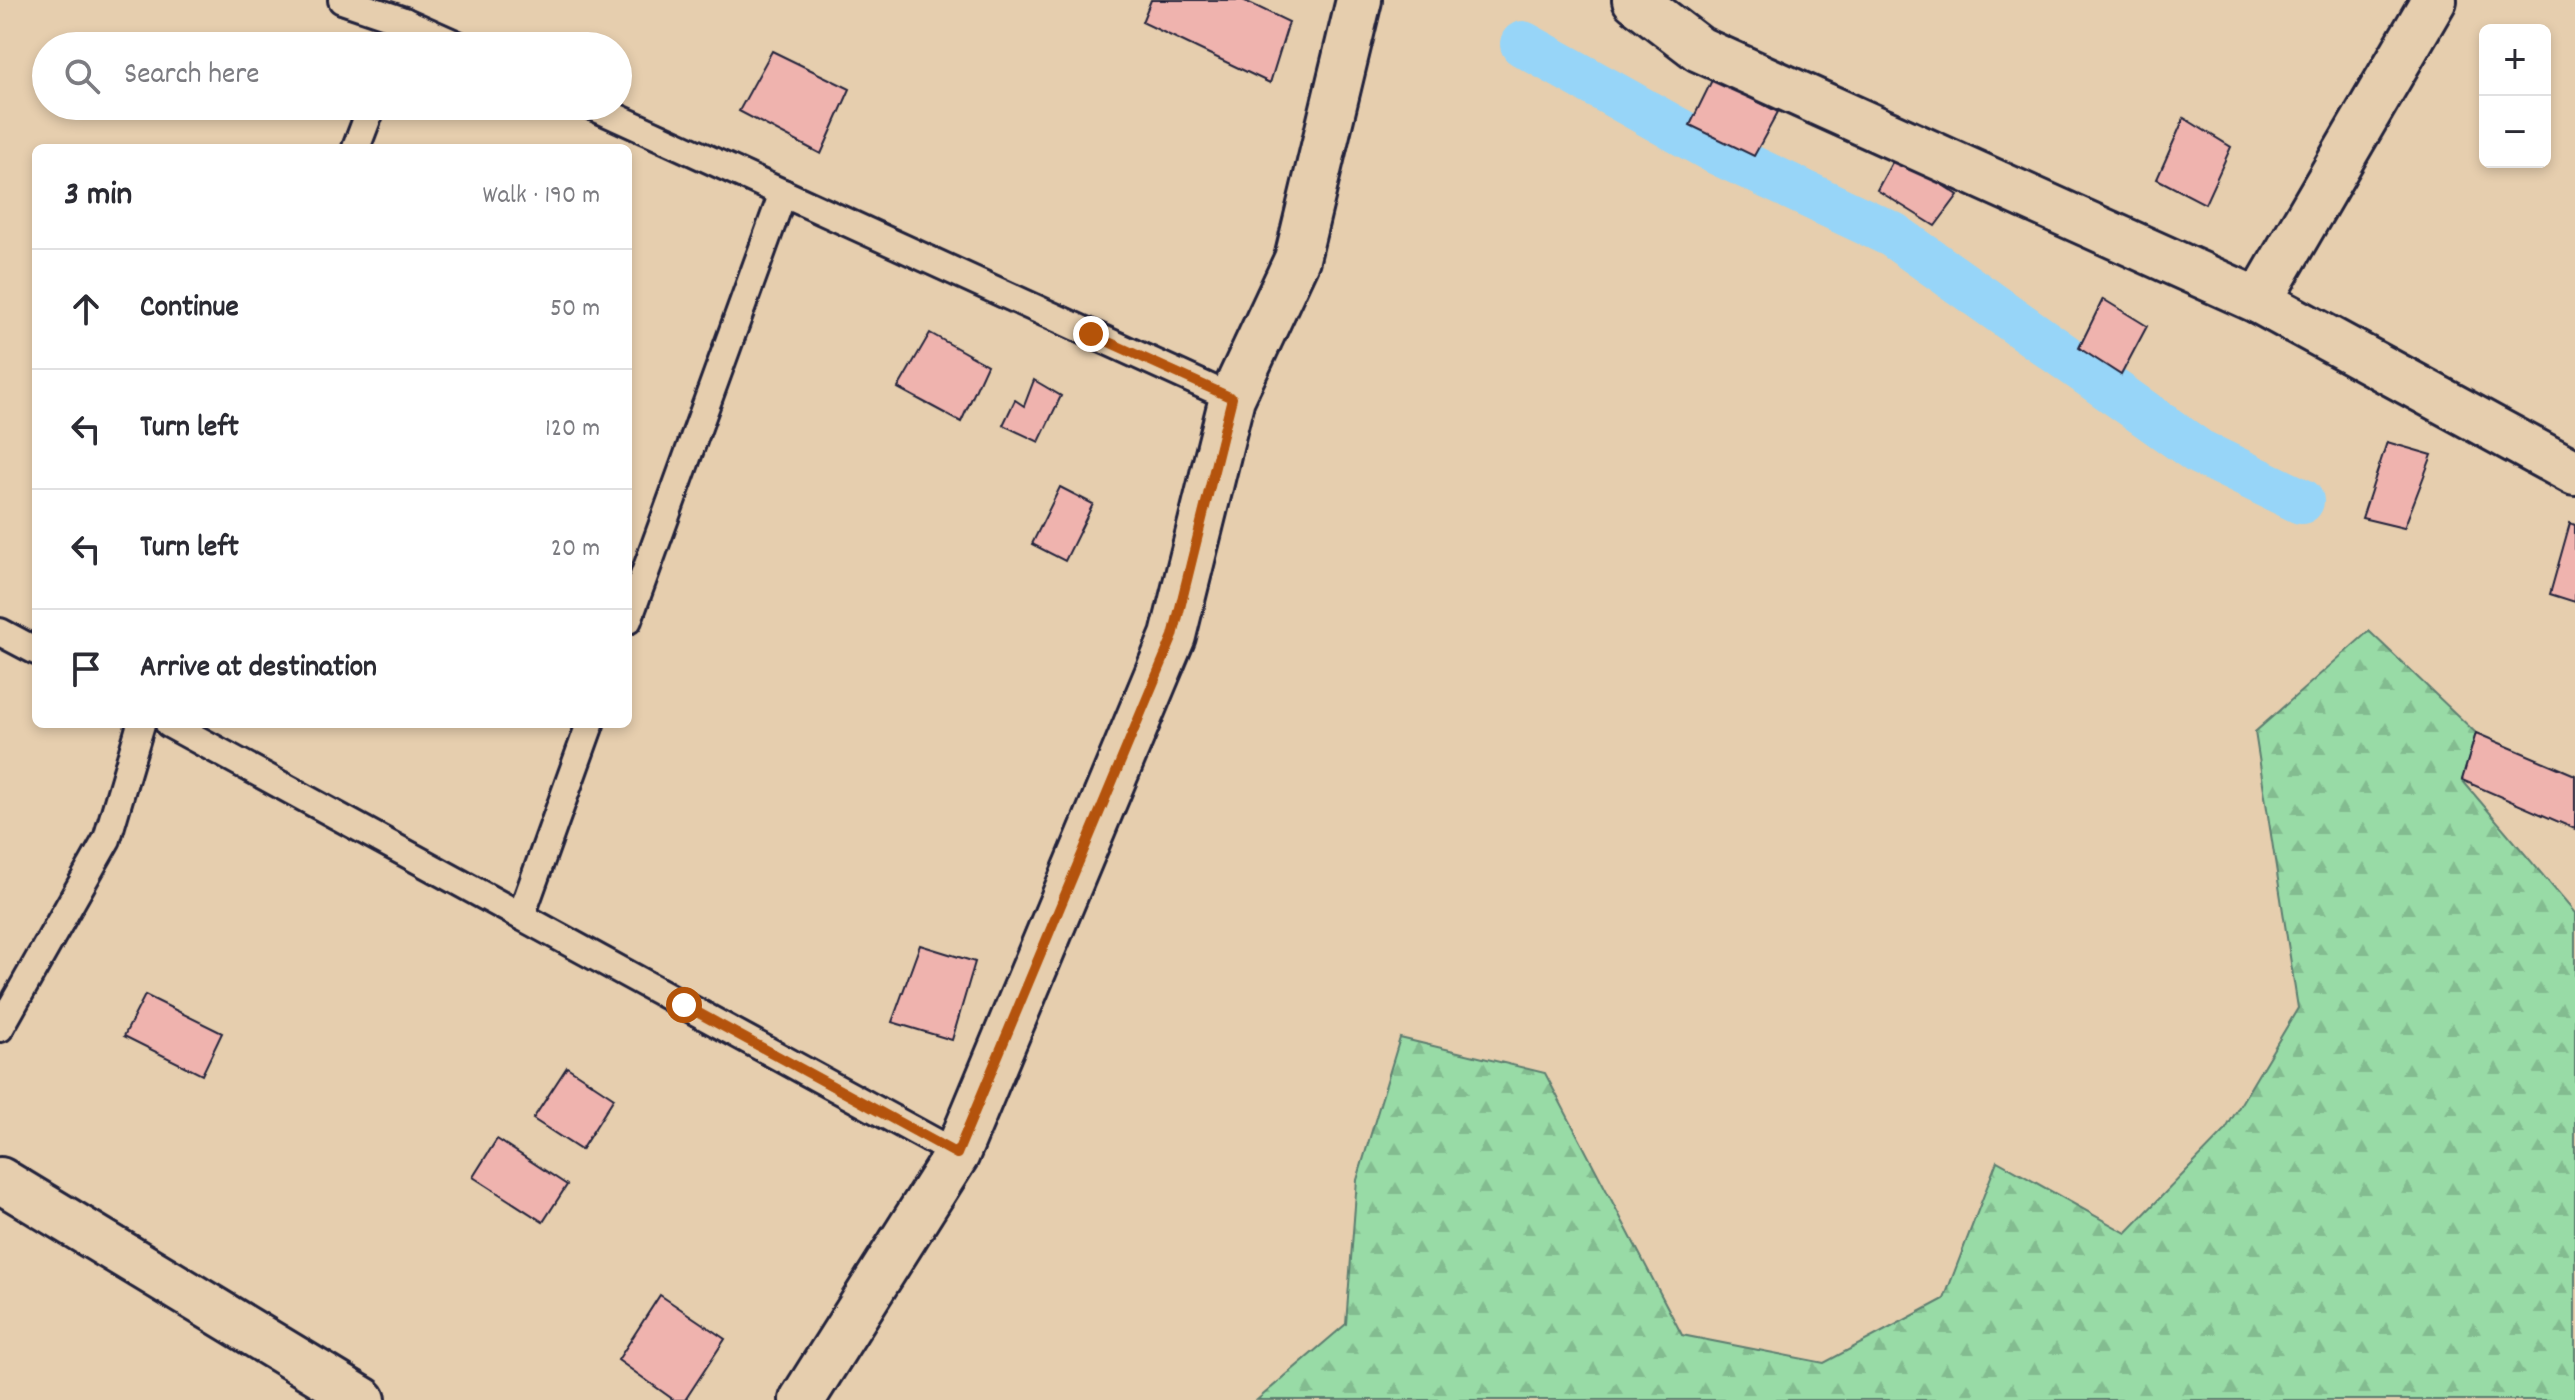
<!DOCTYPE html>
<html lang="en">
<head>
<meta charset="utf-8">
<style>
  :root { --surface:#fff; --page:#f2f2f3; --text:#2b2b33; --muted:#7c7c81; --line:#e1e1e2 }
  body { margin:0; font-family:Dekko,sans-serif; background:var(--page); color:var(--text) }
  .controls { position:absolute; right:24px; top:24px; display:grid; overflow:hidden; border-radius:12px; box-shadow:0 4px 12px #0003 }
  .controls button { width:72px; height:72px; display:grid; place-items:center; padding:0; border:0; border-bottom:2px solid var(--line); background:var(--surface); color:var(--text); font:40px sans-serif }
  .stop { position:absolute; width:24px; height:24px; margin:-18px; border:6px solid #b45309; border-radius:50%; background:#fff }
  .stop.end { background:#b45309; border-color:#fff; box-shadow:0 2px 8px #0008 }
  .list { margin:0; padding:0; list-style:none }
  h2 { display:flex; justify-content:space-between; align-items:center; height:104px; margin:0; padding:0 32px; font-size:34px }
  h2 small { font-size:26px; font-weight:400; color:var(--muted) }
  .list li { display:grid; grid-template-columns:52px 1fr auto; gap:24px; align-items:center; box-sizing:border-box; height:120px; padding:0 32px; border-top:2px solid var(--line) }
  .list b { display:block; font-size:30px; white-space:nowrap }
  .list em { font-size:26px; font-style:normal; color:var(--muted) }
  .icon { flex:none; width:44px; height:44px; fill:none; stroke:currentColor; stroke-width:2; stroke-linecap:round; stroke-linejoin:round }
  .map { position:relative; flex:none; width:2575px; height:1400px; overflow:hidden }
  .search { position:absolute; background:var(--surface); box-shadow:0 4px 12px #0003; left:32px; top:32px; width:600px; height:88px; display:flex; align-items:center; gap:20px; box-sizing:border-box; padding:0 28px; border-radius:44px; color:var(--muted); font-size:30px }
  .panel { position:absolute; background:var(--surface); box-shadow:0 4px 12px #0003; left:32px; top:144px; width:600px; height:584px; border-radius:12px }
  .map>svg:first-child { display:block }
  .forest { fill:url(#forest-firs); stroke:#5d7e70; stroke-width:2 }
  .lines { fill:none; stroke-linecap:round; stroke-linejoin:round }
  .canal { stroke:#97d5f8; stroke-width:46 }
  .building { fill:#efb3ae; stroke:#22223b; stroke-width:2 }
  .service-casing { stroke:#22223b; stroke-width:32 }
  .minor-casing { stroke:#22223b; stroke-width:50 }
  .service { stroke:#e6ceae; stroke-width:26 }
  .minor { stroke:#e6ceae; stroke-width:44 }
  .route { stroke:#b45309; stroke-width:10 }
</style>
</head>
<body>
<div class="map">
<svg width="2575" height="1400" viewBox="0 0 2575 1400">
  <defs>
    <pattern id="forest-firs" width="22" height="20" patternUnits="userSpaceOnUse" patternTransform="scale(2)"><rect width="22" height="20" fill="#98dba6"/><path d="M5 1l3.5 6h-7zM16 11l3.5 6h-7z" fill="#83bc90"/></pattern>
  </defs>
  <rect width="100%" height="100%" fill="#e6ceae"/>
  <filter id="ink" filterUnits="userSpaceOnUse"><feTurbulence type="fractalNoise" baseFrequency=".0125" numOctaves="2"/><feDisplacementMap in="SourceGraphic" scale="16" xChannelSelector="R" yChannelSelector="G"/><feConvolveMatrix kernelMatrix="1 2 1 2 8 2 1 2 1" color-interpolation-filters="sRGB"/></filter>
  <g filter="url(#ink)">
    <path class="forest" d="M2369,631L2476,733L2462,780L2575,913V1400H1257L1346,1324L1357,1180L1400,1038L1545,1073L1682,1335L1824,1363L1944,1299L1997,1161L2126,1233L2224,1132L2298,1008L2255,732Z"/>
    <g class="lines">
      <path class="canal" d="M1523,44L1715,151L1893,235L2199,452L2301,501"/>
    </g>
    <g class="building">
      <path d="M1151,0H1243L1289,22L1270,83L1142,22Z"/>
      <path d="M772,51L850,89L821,154L739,111Z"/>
      <path d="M1713,78L1778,112L1754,156L1690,125Z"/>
      <path d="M2184,118L2231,147L2205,204L2157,179Z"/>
      <path d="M1896,155L1958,195L1935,226L1877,190Z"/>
      <path d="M2103,299L2147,326L2121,375L2079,348Z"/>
      <path d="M930,333L987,365L961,422L898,388Z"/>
      <path d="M1034,380L1061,396L1039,442L1003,425L1015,400L1024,406Z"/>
      <path d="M2387,442L2432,455L2404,528L2362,518Z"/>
      <path d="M1060,487L1093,504L1065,561L1032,544Z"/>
      <path d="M2570,523L2575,525V602L2550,594Z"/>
      <path d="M2476,733L2575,775V829L2462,780Z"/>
      <path d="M920,945L975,962L952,1040L892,1022Z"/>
      <path d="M145,995L222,1033L202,1075L124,1036Z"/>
      <path d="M567,1067L614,1098L581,1150L533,1119Z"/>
      <path d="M497,1139L567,1185L543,1222L473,1177Z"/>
      <path d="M660,1295L725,1339L685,1400H674L618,1360Z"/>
    </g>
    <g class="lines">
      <g class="service-casing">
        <g id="service">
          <path d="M342,0L404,21L460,46"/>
          <path d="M395,46L404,21"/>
          <path d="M592,106L1232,398"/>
          <path d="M356,148L372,106"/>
          <path d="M628,620L783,193"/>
          <path d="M0,632L36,651"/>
          <path d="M169,724L957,1154"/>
          <path d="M521,916L590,724"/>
          <path d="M0,1028L107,839L141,724"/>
        </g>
      </g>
      <g class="minor-casing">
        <g id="minor">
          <path d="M1635,0L1699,49L2259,301"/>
          <path d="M2434,0L2259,301L2575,473"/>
          <path d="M0,1180L363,1400"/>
          <path d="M802,1400L957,1154L1173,636L1232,398L1297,259L1359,0"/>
        </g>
      </g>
      <use href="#service" class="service"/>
      <use href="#minor" class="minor"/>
    </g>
  </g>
  <g class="lines" filter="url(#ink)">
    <path class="route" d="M684,1005L957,1154L1173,636L1232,398L1091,334"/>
  </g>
</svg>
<div class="controls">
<button>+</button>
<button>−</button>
</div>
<div class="stop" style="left:684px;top:1005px"></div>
<div class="stop end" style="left:1091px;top:334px"></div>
<div class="search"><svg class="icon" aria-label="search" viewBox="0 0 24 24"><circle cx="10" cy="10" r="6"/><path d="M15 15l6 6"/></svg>Search here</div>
<section class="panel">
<h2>3 min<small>Walk · 190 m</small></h2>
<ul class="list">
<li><svg class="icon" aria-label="ahead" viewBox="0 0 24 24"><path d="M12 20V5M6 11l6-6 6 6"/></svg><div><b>Continue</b></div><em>50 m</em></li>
<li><svg class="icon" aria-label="left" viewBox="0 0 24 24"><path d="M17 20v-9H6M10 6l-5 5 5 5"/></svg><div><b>Turn left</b></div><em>120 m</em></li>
<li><svg class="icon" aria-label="left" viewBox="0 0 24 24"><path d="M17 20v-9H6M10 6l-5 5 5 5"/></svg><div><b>Turn left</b></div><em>20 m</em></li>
<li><svg class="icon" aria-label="arrive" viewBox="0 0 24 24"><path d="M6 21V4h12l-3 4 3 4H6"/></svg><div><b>Arrive at destination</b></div></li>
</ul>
</section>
</div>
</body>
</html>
